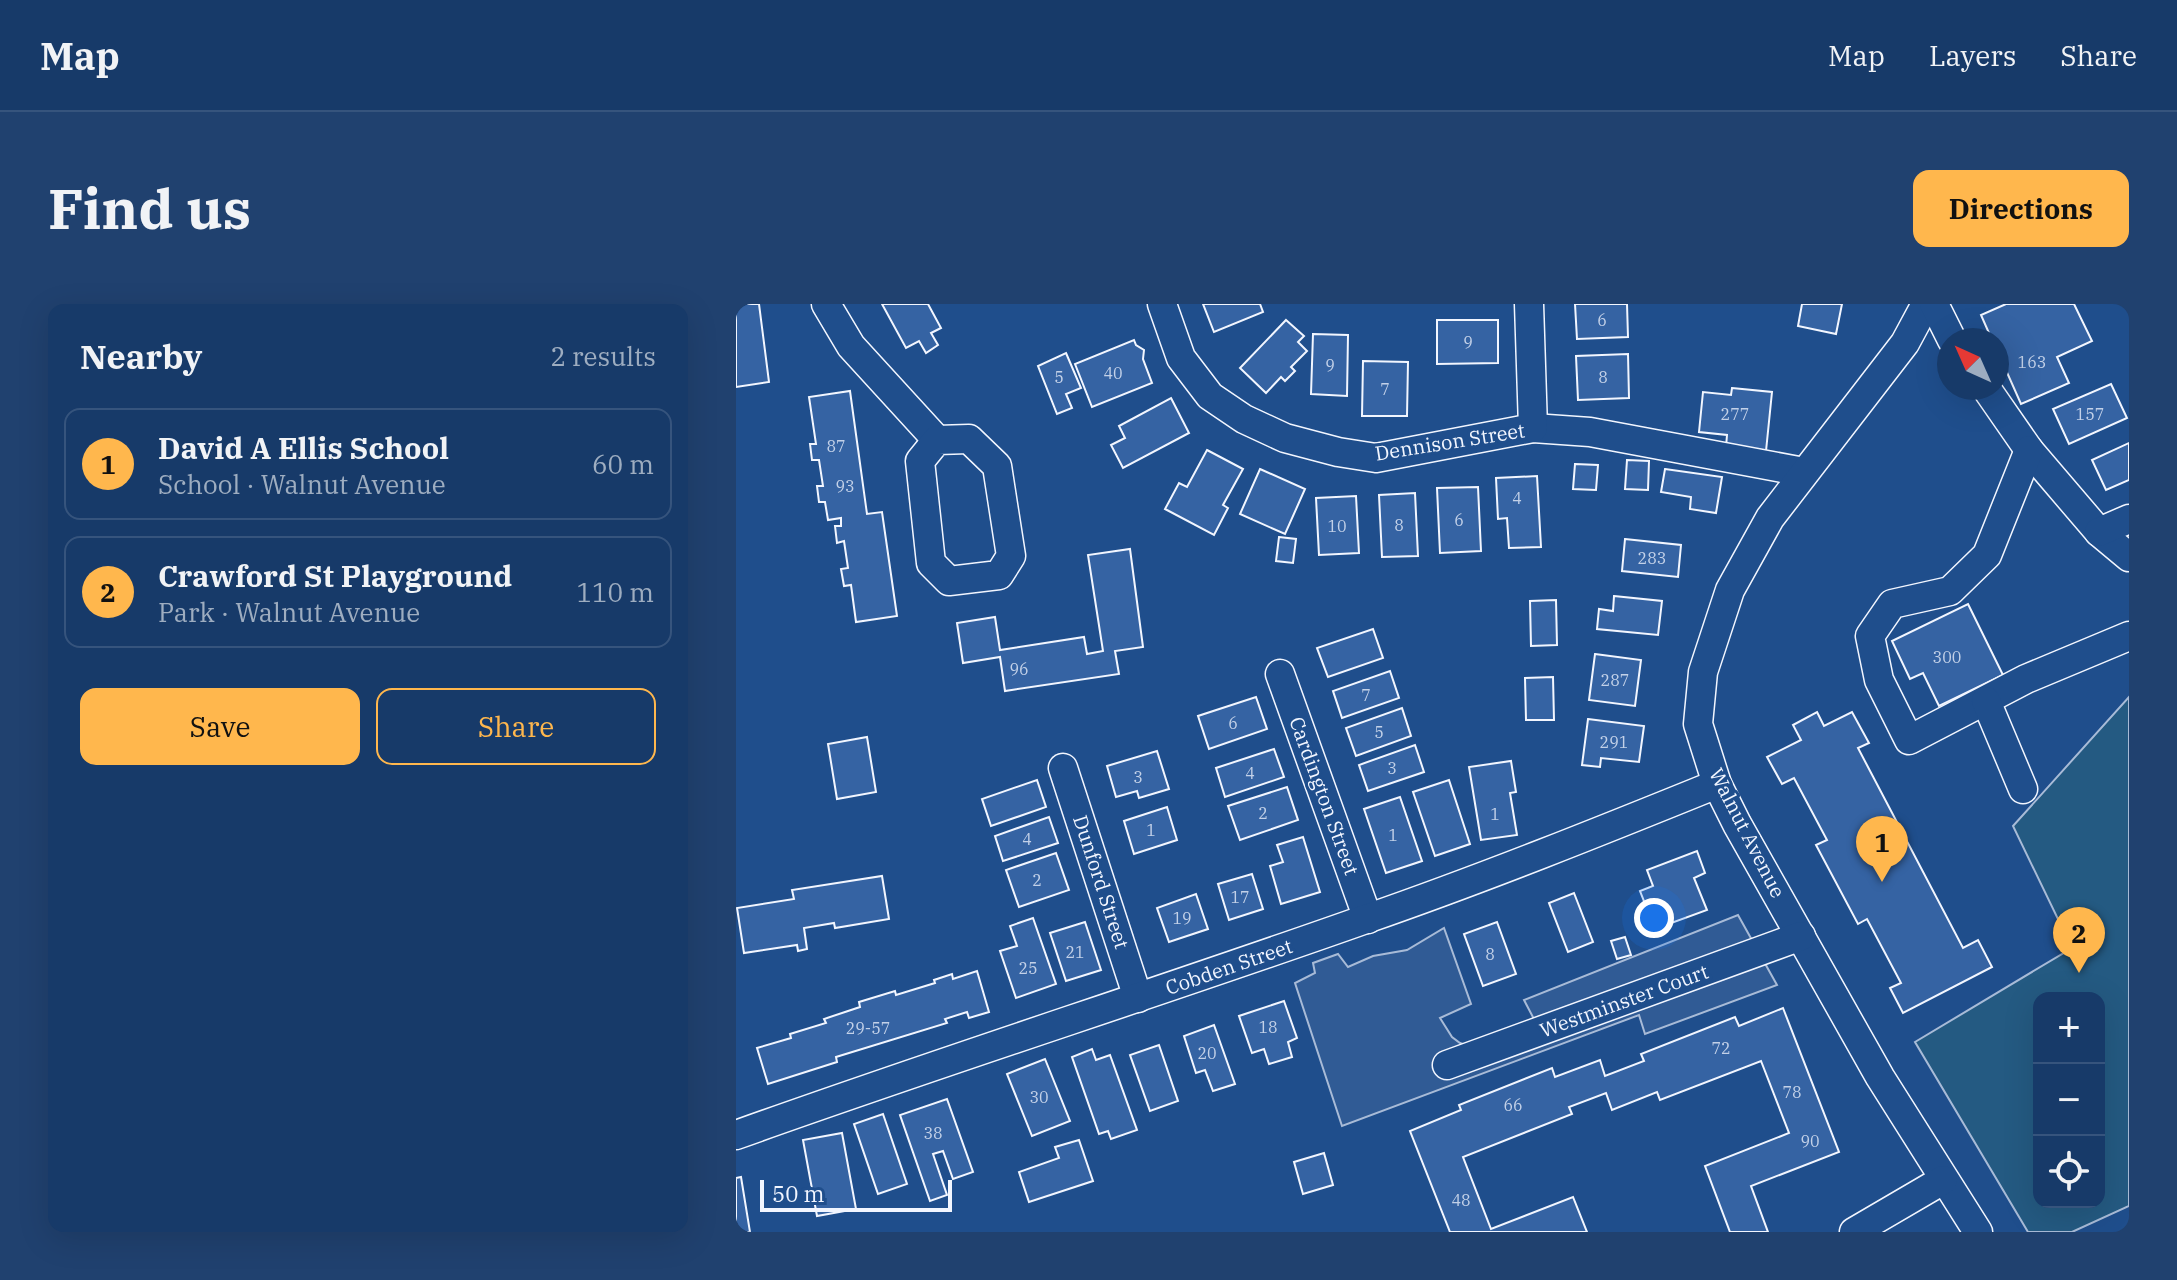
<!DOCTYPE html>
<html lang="en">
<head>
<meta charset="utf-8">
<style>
  :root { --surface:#173a69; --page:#20416f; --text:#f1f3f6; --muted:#9eadc0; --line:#36547d; --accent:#ffb74d }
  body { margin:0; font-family:"IBM Plex Serif",serif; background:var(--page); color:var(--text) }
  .controls { position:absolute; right:24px; bottom:24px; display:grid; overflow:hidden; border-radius:16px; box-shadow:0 8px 32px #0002 }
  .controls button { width:72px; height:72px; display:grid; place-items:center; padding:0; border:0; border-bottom:2px solid var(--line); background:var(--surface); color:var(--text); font:40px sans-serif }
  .compass { position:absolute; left:1201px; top:24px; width:72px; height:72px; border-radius:50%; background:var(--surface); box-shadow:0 8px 32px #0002; rotate:315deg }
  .scale { position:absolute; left:24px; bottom:20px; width:192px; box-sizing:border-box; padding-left:8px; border:4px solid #f2f6ff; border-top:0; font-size:22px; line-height:28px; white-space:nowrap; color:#f2f6ff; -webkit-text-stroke:6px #1f4e8c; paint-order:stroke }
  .you { position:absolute; left:918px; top:614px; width:28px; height:28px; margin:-20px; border:6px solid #fff; border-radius:50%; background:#1a73e8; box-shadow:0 0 0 12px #1a73e833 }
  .badge { display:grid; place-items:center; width:52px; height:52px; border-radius:50%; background:var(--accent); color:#111; font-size:26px; font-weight:700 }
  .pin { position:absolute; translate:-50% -66px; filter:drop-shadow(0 2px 4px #0008) }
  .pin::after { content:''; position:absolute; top:42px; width:28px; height:24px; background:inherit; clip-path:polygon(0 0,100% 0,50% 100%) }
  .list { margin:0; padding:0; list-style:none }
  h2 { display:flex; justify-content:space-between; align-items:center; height:104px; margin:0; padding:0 32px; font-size:34px }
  h2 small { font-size:26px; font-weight:400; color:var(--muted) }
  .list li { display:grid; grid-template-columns:52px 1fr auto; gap:24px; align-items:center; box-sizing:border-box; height:112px; margin:0 16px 16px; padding:0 16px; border:2px solid var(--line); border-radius:16px }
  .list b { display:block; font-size:30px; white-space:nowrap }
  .list p { margin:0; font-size:26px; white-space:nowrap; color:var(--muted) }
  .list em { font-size:26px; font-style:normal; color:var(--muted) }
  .actions { display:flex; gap:16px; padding:24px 32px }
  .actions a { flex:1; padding:18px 0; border:2px solid var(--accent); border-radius:16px; text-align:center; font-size:28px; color:var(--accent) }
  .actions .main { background:var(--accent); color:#111 }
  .icon { flex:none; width:44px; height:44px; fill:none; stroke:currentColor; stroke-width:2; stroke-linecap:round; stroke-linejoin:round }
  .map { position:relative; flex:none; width:1393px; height:928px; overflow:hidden; border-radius:16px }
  header { display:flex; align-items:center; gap:48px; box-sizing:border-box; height:112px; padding:0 40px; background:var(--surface); border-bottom:2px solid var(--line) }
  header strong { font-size:38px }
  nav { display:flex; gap:44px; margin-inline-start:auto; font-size:28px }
  .intro { display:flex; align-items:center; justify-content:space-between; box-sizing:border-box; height:192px; padding:0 48px }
  h1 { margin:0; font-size:56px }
  .button { padding:20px 36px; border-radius:16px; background:var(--accent); color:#111; font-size:28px; font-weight:700 }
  main { display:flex; gap:48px; padding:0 48px }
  aside { flex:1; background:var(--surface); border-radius:16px; box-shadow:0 8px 32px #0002 }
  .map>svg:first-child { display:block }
  .green { fill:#245a82; stroke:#a8bbd7; stroke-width:2; fill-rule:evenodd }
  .parking { fill:#305b95; stroke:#a8bbd7; stroke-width:2 }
  .building { fill:#3563a3; stroke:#f2f6ff; stroke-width:2 }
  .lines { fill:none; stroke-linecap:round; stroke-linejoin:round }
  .minor-casing { stroke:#f2f6ff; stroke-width:31 }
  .minor { stroke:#1f4e8c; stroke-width:28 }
  .labels { text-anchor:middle; stroke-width:6; stroke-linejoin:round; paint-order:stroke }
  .number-label { font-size:16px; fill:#c3d1e8 }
  .street-label { font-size:20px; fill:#f2f6ff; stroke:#1f4e8c }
</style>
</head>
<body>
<header>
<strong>Map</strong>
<nav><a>Map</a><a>Layers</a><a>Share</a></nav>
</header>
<div class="intro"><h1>Find us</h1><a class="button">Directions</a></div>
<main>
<aside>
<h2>Nearby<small>2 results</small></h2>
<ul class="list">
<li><span class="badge">1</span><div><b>David A Ellis School</b><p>School · Walnut Avenue</p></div><em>60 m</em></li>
<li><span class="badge">2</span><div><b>Crawford St Playground</b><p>Park · Walnut Avenue</p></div><em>110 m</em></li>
</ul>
<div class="actions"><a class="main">Save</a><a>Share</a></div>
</aside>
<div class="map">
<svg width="1393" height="928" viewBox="0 0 1393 928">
  <rect width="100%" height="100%" fill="#1f4e8c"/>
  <path class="green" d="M1393,393V902L1336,928H1292L1179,738L1336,644L1277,522ZM1303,694H1363V898H1303Z"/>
  <path class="parking" d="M1002,611L1041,681L909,730L903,711L606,822L559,679L579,669L577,659L602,650L612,663L637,652L671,646L708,624L735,700L704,714L716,733L724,739L733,742L799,717L788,696Z"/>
  <g class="building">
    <path d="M0,0H23L33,78L0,83Z"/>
    <path d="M146,0H192L205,24L195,29L202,41L190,49L183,37L170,44Z"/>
    <path d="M467,0H524L527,8L478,28Z"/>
    <path d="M839,0H891L892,33L841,35Z"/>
    <path d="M1066,0H1106L1100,30L1062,22Z"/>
    <path d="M1270,0H1338L1356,37L1321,53L1333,79L1285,100L1261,46V36H1256L1245,11Z"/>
    <path d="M550,16L568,32L562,38L571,47L555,63L559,67L549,77L545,73L530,89L504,64Z"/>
    <path d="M701,16H762V59L701,60Z"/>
    <path d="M577,30L612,31L611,92L575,90Z"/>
    <path d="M398,36L400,41L408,46L407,55L416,79L356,103L339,60Z"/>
    <path d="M330,49L345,84L330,90L336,104L321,110L302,62Z"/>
    <path d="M892,50L893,94L842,96L840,52Z"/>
    <path d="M627,57L672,58L671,112H626Z"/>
    <path d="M1375,80L1391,114L1333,140L1317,105Z"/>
    <path d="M996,84L1036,88L1030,147L990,143L991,131L963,128L967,88L995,91Z"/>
    <path d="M114,87L131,210L146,208L161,312L120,318L115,281L108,282L105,265L112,264L108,237L101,239L99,222H105V214L92,216L89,198H83L81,182H87L83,156H76L74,140H80L73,93Z"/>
    <path d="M435,94L453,129L387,164L375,141L389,134L383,122Z"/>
    <path d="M1393,139V176L1370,186L1356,156Z"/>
    <path d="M471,146L507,165L487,201L492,204L478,231L429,205L443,179L451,183Z"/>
    <path d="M891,156L913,157L912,186L889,185Z"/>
    <path d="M839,160L862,161L860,186L837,185Z"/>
    <path d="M524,165L569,185L549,230L504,210Z"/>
    <path d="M929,165L986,173L980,209L954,205L955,193L925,188Z"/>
    <path d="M801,172L805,243L773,244L771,214L762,215L760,174Z"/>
    <path d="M742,183L745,247L704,249L701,184Z"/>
    <path d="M679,189L682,252L646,253L643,191Z"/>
    <path d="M620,192L623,249L583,251L580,194Z"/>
    <path d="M543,233L560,235L557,259L540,257Z"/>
    <path d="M889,235L945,241L942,273L886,267Z"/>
    <path d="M394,245L407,343L379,347L383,370L269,387L264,353L227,359L221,319L259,313L264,346L348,333L351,350L367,347L352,251Z"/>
    <path d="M878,292L926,297L922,331L861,325L863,305L877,307Z"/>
    <path d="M820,296L821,341L795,342L794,297Z"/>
    <path d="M1232,300L1267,371L1203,402L1187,369L1174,375L1156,337Z"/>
    <path d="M637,325L647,354L592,373L581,344Z"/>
    <path d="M859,350L905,356L899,402L853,396Z"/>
    <path d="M654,367L663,394L606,414L597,387Z"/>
    <path d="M817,373L818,416H790L789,374Z"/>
    <path d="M520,393L531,425L473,445L462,412Z"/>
    <path d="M666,404L675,432L620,452L610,424Z"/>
    <path d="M1081,408L1088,422L1116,408L1133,439L1122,444L1227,644L1242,636L1256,663L1167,709L1154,684L1165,679L1131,615L1122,620L1080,541L1091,536L1058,474L1046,480L1031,453L1065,436L1057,421Z"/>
    <path d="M852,415L908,422L903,458L865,454L864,463L846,461Z"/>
    <path d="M131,433L140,488L101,495L92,440Z"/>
    <path d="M679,441L688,468L632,487L623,461Z"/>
    <path d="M538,445L548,473L489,493L480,464Z"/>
    <path d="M421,447L433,485L403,494L401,487L380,493L371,462Z"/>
    <path d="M775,457L780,488L774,489L781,531L745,536L733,463Z"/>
    <path d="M301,476L310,503L255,522L246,495Z"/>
    <path d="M713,476L734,540L699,552L677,488Z"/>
    <path d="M551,483L562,516L504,536L492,502Z"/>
    <path d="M664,493L686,557L650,569L628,505Z"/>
    <path d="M431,503L441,536L398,550L388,517Z"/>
    <path d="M313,513L322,539L267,557L259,532Z"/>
    <path d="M567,533L584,588L545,600L534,562L547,558L541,541Z"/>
    <path d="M961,547L969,569L958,574L971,606L919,625L904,587L917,582L911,566Z"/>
    <path d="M320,549L333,586L283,603L270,566Z"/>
    <path d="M516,570L527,605L493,616L482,580Z"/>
    <path d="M146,572L153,615L99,624L98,619L68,624L71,645L62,647L61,641L8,649L1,604L58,595L56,586Z"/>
    <path d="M838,589L857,638L832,648L813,599Z"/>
    <path d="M460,590L472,625L433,638L421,604Z"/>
    <path d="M297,614L320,680L280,694L264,647L281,642L274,622Z"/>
    <path d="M349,618L365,666L330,677L314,629Z"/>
    <path d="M761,618L780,670L747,682L728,630Z"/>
    <path d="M889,633L895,651L881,655L875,637Z"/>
    <path d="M241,667L253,708L233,714L231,708L209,715L211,719L100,753L101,758L32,780L21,744L55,734L54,730L90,719L88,715L124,703L123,698L159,687L160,691L199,679L198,676L216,670L217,675Z"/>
    <path d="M548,697L561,734L552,738L556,753L533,760L528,745L516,749L503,712Z"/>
    <path d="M1047,704L1103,848L1015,882L1032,928H994L969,862L1053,829L1025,757L924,796L921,788L876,806L870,789L833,803L836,810L727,853L755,925L837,893L851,928H714L674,827L725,806L723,801L816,764L819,773L864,756L869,772L908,757L905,750L999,713L1003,722Z"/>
    <path d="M478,721L499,780L477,787L469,766L460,769L448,732Z"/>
    <path d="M423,741L442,797L414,807L394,751Z"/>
    <path d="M356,745L360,756L374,751L401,826L375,835L372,827L363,830L336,753Z"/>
    <path d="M309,755L334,817L296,832L271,770Z"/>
    <path d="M211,795L237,868L217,875L207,847L197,850L211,891L194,897L164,811Z"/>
    <path d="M147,810L171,880L142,890L118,820Z"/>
    <path d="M106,829L120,905L81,912L67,836Z"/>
    <path d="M343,836L357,877L293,898L283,868L323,854L319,843Z"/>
    <path d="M588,849L597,881L567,890L558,858Z"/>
    <path d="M5,873L14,928H0V874Z"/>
  </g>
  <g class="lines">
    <g class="minor-casing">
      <g id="minor">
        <path d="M90,0L115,42L201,136"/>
        <path d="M426,0L445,54L474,92L508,115L549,134L602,148L640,154L797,124L854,128L1068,168"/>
        <path d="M793,0L797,124"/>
        <path d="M1190,0L1169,39L1034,214L994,286L967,368L962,420L981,480L1001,520L1144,773L1242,928"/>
        <path d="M1198,0L1216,36"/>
        <path d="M1250,84L1293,146L1363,228L1393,253"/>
        <path d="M233,135L261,162L275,252L263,271L213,277L195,259L184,157L201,136Z"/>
        <path d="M1293,146L1251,251L1214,287L1156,300L1134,332L1143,376L1173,436L1290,375L1393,332"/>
        <path d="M1363,228L1393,215"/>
        <path d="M544,370L632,615"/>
        <path d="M1250,397L1287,485"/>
        <path d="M327,464L402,694"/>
        <path d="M711,761L1065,632"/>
        <path d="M0,831C209,756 421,689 630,615C748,574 865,527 981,480"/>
        <path d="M1118,928L1207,876"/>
      </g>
    </g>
    <use href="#minor" class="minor"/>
  </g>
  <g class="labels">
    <g class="number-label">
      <text x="866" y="22">6</text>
      <text x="732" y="44">9</text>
      <text x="1296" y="64">163</text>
      <text x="594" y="67">9</text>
      <text x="377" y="75">40</text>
      <text x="323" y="79">5</text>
      <text x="867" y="79">8</text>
      <text x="649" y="91">7</text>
      <text x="999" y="116">277</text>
      <text x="1354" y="116">157</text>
      <text x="100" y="148">87</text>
      <text x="109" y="188">93</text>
      <text x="781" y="200">4</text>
      <text x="723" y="222">6</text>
      <text x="663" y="227">8</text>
      <text x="601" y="228">10</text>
      <text x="916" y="260">283</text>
      <text x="1211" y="359">300</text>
      <text x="283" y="371">96</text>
      <text x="879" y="382">287</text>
      <text x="630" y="397">7</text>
      <text x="497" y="425">6</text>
      <text x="643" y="434">5</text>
      <text x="878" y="444">291</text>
      <text x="656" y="470">3</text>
      <text x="514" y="475">4</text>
      <text x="402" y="479">3</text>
      <text x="527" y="515">2</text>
      <text x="759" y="516">1</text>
      <text x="415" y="532">1</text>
      <text x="657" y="537">1</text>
      <text x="291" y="541">4</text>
      <text x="301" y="582">2</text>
      <text x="504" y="599">17</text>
      <text x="446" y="620">19</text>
      <text x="339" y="654">21</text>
      <text x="754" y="656">8</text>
      <text x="292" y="670">25</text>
      <text x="532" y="729">18</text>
      <text x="132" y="730">29-57</text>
      <text x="985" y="750">72</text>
      <text x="471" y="755">20</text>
      <text x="1056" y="794">78</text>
      <text x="303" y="799">30</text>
      <text x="777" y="807">66</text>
      <text x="197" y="835">38</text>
      <text x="1074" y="843">90</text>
      <text x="725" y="902">48</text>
    </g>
    <g class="street-label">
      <text transform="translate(714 138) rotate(-9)" y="7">Dennison Street</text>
      <text transform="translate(588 492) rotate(70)" y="7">Cardington Street</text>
      <text transform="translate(1011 529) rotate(63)" y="7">Walnut Avenue</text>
      <text transform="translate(365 578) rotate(72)" y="7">Dunford Street</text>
      <text transform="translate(493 663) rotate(-19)" y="7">Cobden Street</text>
      <text transform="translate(888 697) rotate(-20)" y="7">Westminster Court</text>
    </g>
  </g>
</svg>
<div class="controls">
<button>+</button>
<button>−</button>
<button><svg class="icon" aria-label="locate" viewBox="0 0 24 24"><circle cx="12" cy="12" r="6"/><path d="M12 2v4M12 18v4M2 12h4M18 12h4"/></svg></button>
</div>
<svg class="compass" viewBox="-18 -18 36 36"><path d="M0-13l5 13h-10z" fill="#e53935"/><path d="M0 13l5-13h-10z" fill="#9eadc0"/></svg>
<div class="scale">50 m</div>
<div class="you"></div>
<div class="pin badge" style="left:1146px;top:578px">1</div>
<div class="pin badge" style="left:1343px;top:669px">2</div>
</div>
</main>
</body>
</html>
